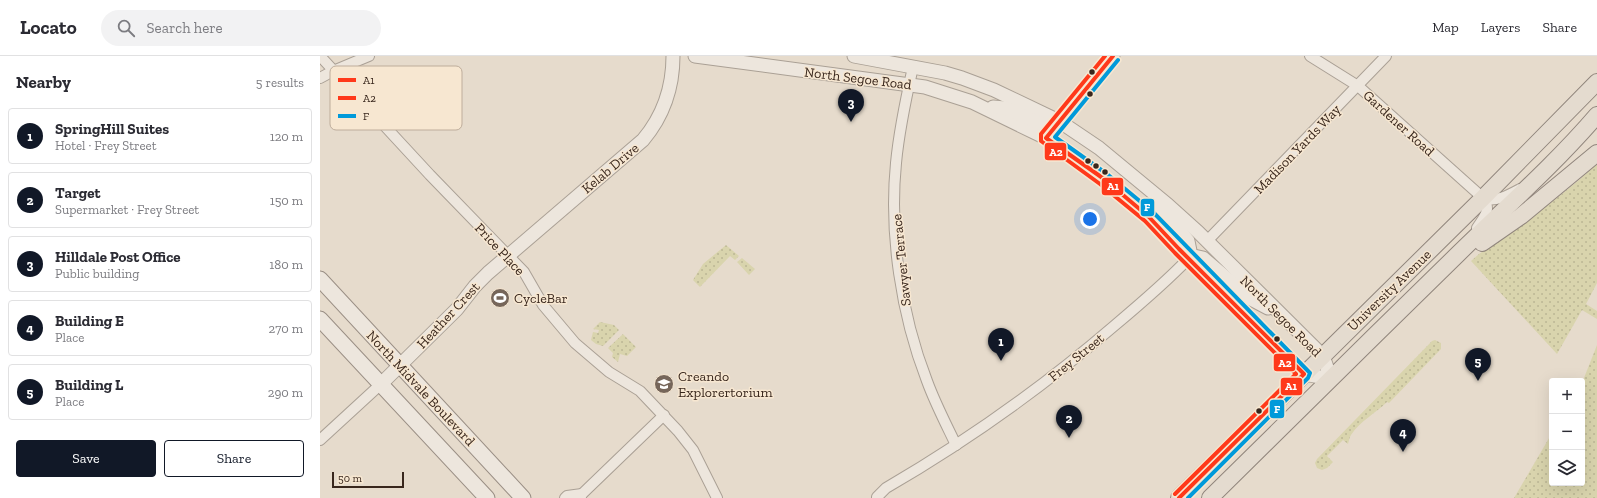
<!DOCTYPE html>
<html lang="en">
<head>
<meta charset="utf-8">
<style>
  :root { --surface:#fff; --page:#f2f2f3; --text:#2b2b33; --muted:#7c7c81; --line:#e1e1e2; --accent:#111827 }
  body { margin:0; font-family:"Zilla Slab",serif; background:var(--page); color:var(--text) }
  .controls { position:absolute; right:12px; bottom:12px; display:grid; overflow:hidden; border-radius:4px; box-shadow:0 4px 16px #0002 }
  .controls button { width:36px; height:36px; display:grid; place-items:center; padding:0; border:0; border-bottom:1px solid var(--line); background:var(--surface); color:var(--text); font:20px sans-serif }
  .scale { position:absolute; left:12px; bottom:10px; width:72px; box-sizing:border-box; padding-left:4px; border:2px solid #39271d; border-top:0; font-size:11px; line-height:14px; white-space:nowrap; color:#39271d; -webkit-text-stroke:3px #f7e7d1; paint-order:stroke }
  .you { position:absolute; left:770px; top:163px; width:14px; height:14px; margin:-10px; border:3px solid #fff; border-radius:50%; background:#1a73e8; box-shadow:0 0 0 6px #1a73e833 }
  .badge { display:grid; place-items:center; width:26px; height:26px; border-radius:50%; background:var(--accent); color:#fff; font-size:13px; font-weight:700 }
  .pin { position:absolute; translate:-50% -33px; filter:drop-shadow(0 1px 2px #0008) }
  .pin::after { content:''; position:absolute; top:21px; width:14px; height:12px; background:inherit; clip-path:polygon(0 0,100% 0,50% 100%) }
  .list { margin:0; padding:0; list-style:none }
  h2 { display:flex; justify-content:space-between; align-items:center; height:52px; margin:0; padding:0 16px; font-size:17px }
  h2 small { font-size:13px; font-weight:400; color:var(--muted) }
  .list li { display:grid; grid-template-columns:26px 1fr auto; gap:12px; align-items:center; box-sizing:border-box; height:56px; margin:0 8px 8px; padding:0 8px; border:1px solid var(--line); border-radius:4px }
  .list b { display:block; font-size:15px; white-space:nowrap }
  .list p { margin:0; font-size:13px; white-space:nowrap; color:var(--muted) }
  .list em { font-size:13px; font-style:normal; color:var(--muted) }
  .actions { display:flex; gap:8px; padding:12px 16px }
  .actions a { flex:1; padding:9px 0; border:1px solid var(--accent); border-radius:4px; text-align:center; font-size:14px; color:var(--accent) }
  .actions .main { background:var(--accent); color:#fff }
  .icon { flex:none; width:22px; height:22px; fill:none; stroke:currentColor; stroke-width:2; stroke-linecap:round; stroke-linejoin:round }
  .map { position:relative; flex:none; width:1277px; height:442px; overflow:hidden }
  header { display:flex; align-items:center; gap:24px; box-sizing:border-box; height:56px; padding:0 20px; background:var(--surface); border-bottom:1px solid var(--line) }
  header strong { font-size:19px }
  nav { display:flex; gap:22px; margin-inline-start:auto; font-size:14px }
  .search { width:280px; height:36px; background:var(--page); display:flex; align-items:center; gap:10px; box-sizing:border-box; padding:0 14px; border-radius:22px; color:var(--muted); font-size:15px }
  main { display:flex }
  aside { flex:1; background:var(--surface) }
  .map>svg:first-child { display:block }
  .grass { fill:url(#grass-dots) }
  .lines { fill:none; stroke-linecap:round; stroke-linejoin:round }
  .minor-casing { stroke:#aaa095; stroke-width:12 }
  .tertiary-casing { stroke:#aaa095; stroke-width:15 }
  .secondary-casing { stroke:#9a8f85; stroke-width:17 }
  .primary-casing { stroke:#90857c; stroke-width:18 }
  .minor { stroke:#ede6dd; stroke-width:10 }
  .tertiary { stroke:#ede6dd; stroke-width:13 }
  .secondary { stroke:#ede6dd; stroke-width:15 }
  .primary { stroke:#e4dbcf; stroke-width:16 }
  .bus-1-casing { stroke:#f7e7d1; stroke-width:7 }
  .bus-2-casing { stroke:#f7e7d1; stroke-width:7 }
  .bus-3-casing { stroke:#f7e7d1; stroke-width:7 }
  .bus-1 { stroke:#ff391a; stroke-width:4 }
  .bus-2 { stroke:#ff391a; stroke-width:4 }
  .bus-3 { stroke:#009ada; stroke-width:4 }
  .bus-dot { fill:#39271d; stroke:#f7e7d1; stroke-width:1.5 }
  .labels { text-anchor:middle; stroke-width:3; stroke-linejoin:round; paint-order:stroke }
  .street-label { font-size:14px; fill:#39271d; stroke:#f7e7d1 }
  .poi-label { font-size:14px; fill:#39271d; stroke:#f7e7d1; text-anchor:start }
  .key { fill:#f7e7d1; stroke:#bead9b; stroke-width:1 }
  .key-label { font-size:11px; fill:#39271d }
  .line-badge { stroke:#f7e7d1; stroke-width:1.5 }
  .badge-label { font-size:11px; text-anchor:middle; font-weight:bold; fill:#fff }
</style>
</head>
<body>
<header>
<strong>Locato</strong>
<div class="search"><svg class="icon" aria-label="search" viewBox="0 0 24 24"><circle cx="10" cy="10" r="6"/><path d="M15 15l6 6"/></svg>Search here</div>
<nav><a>Map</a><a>Layers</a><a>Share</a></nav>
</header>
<main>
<aside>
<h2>Nearby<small>5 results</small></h2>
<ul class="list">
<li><span class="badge">1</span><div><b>SpringHill Suites</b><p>Hotel · Frey Street</p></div><em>120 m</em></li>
<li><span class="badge">2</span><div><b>Target</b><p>Supermarket · Frey Street</p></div><em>150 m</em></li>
<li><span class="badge">3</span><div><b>Hilldale Post Office</b><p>Public building</p></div><em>180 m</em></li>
<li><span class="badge">4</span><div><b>Building E</b><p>Place</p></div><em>270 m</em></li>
<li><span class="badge">5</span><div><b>Building L</b><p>Place</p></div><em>290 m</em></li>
</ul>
<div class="actions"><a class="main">Save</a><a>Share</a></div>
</aside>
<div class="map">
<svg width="1277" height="442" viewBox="0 0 1277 442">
  <defs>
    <pattern id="grass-dots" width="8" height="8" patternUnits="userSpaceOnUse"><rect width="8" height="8" fill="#d9d4ad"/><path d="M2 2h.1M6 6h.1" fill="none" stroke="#bbb694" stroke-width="1.8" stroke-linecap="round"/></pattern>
  </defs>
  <rect width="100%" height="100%" fill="#e6dbcc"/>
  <g class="grass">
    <path d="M1277,108V227L1266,248L1277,255V263L1262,254L1237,298L1151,205L1159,198C1200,170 1240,142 1277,108Z"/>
    <path d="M406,189L419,200L415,204L410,200L380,231L373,224L383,208Z"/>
    <path d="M422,202L435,213L429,219L417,206Z"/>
    <path d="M280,266L294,269L299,274L283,290L276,288L271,284L273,276L278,277L279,274L273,273Z"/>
    <path d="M303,278L316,291L307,300L300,298L298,306L292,301L293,297L288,292Z"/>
    <path d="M1115,284L1121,287V293L1069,347L1067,346C1056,357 1040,365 1031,379C1029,382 1029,385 1028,388L1023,384L1007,400L1013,406L1007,412L1002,414L997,412L995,407L997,403L1112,285Z"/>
    <path d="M1277,289V442H1194L1232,377V427H1262V327Z"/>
  </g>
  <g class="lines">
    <g class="minor-casing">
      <g id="minor">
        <path d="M0,0L110,119L204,216L223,249L255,287L289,316L320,335L358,375L373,394L397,442"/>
        <path d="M990,0L1038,30L1163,142C1172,154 1164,161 1157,172"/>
        <path d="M593,11C586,42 579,75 576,107C569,178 581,258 607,325C615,347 626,368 636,389"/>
        <path d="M0,22L13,15L49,0"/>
        <path d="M1163,142C1175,147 1189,139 1200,133"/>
        <path d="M887,185L1066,0"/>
        <path d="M0,384L61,328"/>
        <path d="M557,441L566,432C647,385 723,331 794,270C819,249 845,227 868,203"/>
        <path d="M245,442L247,440L262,438"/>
        <path d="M260,442L262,438L344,359"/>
      </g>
    </g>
    <g class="tertiary-casing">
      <g id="tertiary">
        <path d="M375,0L605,31L652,46L726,82L784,123L829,161L859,193L941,274L984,318L1011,323L1003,300L878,176L848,149L779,92L739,65L674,34L642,22L625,17L534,0"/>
        <path d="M673,51L685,52L726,70L739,65"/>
        <path d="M726,82L745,57L793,0"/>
        <path d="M839,150L868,185L870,195L868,203"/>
        <path d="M868,203L874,200L883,202L931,243L948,252"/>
        <path d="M61,328L137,253L155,230L168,217L323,84C344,59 353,32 353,0"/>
      </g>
    </g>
    <g class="secondary-casing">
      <g id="secondary">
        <path d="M0,223L203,442"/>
        <path d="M0,263L167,442"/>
      </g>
    </g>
    <g class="primary-casing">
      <g id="primary">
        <path d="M1162,187L1201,160L1277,97"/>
        <path d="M859,442L1163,142L1277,26"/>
        <path d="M890,442C973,360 1055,279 1138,198C1185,152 1234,109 1277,59"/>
      </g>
    </g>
    <use href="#minor" class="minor"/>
    <use href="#tertiary" class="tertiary"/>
    <use href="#secondary" class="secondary"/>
    <use href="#primary" class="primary"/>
    <g class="bus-1-casing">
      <path id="bus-1" d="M793,0L726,82L784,123L829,161L859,193L984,318L859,442"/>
    </g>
    <g class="bus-2-casing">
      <path id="bus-2" d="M785,0L721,78V85L780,128L825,165L855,197L976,318L855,438"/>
    </g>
    <g class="bus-3-casing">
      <path id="bus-3" d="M798,4L735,81L787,118L833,156L990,317L988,322L868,442"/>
    </g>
    <use href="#bus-1" class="bus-1"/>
    <use href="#bus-2" class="bus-2"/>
    <use href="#bus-3" class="bus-3"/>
  </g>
  <defs>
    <g id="stadium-disc" transform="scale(1)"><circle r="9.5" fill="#76665a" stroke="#f7e7d1"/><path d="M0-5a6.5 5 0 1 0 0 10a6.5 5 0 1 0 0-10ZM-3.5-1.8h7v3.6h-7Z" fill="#fff"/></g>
    <g id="school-disc" transform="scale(1)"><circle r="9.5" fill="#76665a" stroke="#f7e7d1"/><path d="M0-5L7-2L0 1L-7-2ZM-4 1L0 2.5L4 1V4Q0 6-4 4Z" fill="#fff"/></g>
  </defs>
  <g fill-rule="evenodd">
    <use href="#stadium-disc" x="180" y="242"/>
    <use href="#school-disc" x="344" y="328"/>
  </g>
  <g class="bus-dot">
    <circle cx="772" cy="16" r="3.5"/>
    <circle cx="770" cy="38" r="3.5"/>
    <circle cx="768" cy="105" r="3.5"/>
    <circle cx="776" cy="110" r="3.5"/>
    <circle cx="785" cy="116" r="3.5"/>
    <circle cx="957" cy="283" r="3.5"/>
    <circle cx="939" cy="355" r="3.5"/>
  </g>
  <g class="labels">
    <g class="street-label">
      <text transform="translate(538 22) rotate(7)" y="5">North Segoe Road</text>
      <text transform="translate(1079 67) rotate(42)" y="5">Gardener Road</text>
      <text transform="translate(977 93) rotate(-46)" y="5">Madison Yards Way</text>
      <text transform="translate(290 112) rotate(-40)" y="5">Kelab Drive</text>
      <text transform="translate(180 193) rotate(47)" y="5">Price Place</text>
      <text transform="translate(581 204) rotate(-96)" y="5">Sawyer Terrace</text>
      <text transform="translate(1069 234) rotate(-44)" y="5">University Avenue</text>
      <text transform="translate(128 259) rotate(-47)" y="5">Heather Crest</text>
      <text transform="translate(961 260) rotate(45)" y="5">North Segoe Road</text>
      <text transform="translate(756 301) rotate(-39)" y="5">Frey Street</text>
      <text transform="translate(101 332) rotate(47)" y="5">North Midvale Boulevard</text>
    </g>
    <g class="poi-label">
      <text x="194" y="247">CycleBar</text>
      <text x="358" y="325">Creando<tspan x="358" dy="16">Explorertorium</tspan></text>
    </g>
  </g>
  <rect x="10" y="10" width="132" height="64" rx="6" class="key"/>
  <rect x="18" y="22" width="18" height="4" fill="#ff391a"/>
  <rect x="18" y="40" width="18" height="4" fill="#ff391a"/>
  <rect x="18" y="58" width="18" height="4" fill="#009ada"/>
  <g class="key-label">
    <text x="43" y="28">A1</text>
    <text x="43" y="46">A2</text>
    <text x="43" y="64">F</text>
  </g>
  <g class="line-badge">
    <rect x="724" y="86" width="23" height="19" rx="4" fill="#ff391a"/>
    <rect x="781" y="121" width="23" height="19" rx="4" fill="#ff391a"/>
    <rect x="820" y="142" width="15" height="19" rx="4" fill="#009ada"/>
    <rect x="953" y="297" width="23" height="19" rx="4" fill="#ff391a"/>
    <rect x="960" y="321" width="23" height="19" rx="4" fill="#ff391a"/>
    <rect x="949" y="343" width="16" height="20" rx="4" fill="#009ada"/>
  </g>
  <g class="badge-label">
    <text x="736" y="100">A2</text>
    <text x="793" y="134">A1</text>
    <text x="827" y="155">F</text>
    <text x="965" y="311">A2</text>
    <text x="971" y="334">A1</text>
    <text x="957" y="357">F</text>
  </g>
</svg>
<div class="controls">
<button>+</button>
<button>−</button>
<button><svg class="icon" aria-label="layers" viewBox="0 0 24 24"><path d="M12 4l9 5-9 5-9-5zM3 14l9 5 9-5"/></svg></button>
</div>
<div class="scale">50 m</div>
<div class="you"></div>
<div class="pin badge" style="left:681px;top:305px">1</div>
<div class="pin badge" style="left:749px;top:382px">2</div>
<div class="pin badge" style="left:531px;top:66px">3</div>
<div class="pin badge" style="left:1083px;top:396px">4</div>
<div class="pin badge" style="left:1158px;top:325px">5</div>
</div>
</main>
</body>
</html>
